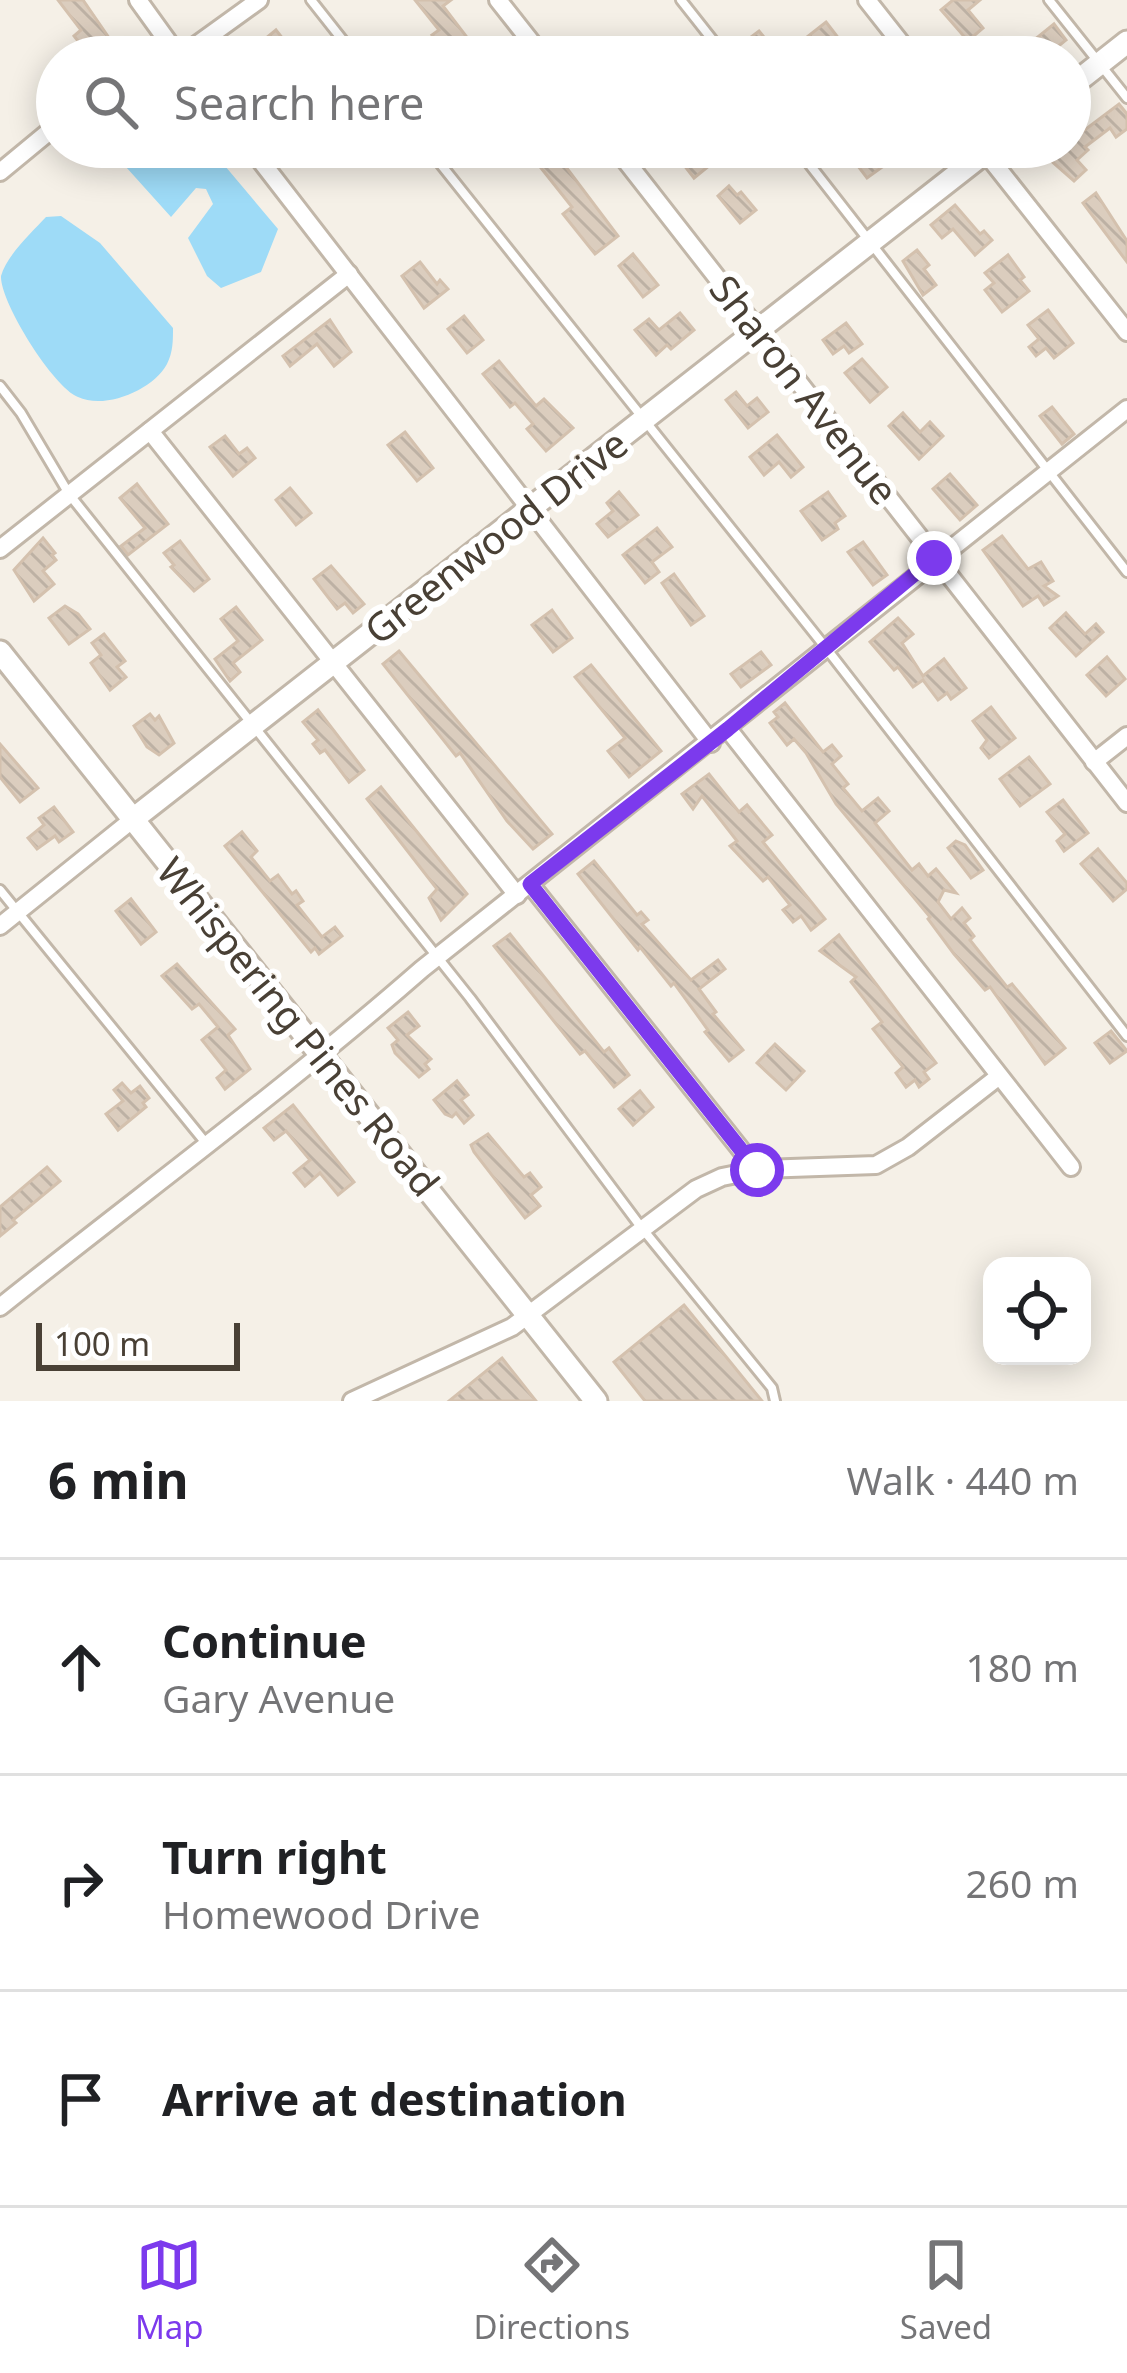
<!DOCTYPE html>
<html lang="en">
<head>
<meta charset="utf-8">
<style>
  :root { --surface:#fff; --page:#f2f2f2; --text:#202124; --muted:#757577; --line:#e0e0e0; --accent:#7c3aed }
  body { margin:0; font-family:"Noto Sans",sans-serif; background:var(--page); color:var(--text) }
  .controls { position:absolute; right:36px; bottom:36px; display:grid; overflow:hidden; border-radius:24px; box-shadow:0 6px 30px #0003 }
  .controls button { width:108px; height:108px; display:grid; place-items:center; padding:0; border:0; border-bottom:3px solid var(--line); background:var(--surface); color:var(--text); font:60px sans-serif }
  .scale { position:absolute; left:36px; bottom:30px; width:204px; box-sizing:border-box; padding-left:12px; border:6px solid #494035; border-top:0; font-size:33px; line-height:42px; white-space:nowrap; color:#494035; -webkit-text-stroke:9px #fff; paint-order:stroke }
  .stop { position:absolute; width:36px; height:36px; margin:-27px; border:9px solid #7c3aed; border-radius:50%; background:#fff }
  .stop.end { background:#7c3aed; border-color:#fff; box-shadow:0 3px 12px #0008 }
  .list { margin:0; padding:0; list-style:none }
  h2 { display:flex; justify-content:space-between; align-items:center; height:156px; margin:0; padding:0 48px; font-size:51px }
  h2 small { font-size:39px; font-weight:400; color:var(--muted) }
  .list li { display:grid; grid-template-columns:78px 1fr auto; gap:36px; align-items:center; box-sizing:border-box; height:216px; padding:0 48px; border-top:3px solid var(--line) }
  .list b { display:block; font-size:45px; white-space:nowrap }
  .list p { margin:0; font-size:39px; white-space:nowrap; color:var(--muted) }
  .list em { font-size:39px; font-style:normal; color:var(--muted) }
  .icon { flex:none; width:66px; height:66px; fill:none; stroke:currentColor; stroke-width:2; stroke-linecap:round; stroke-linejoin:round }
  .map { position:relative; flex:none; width:1127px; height:1401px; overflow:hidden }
  .search { position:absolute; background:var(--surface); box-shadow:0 6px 30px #0003; left:36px; right:36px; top:36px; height:132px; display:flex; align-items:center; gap:30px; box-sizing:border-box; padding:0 42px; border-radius:66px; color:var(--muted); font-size:45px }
  .sheet { height:804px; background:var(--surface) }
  nav { display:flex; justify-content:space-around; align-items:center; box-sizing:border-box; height:168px; border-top:3px solid var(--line); background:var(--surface); font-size:33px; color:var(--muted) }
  nav a { display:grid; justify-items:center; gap:6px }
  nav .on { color:var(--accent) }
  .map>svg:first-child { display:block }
  .water { fill:#9edbf7 }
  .building { fill:url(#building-back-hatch); stroke:#d4c1ae; stroke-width:3 }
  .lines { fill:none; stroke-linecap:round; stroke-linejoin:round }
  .service-casing { stroke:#c2b7a9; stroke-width:14 }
  .minor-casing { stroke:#c2b7a9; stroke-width:22 }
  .tertiary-casing { stroke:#c2b7a9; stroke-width:27 }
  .service { stroke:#fff; stroke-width:8 }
  .minor { stroke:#fff; stroke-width:16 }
  .tertiary { stroke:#fff; stroke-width:21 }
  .route { stroke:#7c3aed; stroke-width:15 }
  .labels { text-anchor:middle; stroke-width:12; stroke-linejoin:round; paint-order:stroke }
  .street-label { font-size:39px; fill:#494035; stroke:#fff }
</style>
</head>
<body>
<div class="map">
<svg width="1127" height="1401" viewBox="0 0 1127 1401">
  <defs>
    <pattern id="building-back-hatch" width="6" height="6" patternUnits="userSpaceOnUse" patternTransform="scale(3)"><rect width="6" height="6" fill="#dbcdbe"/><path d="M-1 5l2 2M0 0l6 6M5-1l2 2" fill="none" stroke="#bdb1a4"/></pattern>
  </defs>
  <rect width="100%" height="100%" fill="#f5f0e7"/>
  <g class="water">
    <path d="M129,147H209L278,229L261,272L221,288L207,276L188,238L213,204L206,189L196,188L171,217L117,157Z"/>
    <path d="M61,216L100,243L173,328C173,341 173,352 167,364C153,390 105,410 78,397C53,387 0,302 1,276C7,255 32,232 46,217Z"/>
  </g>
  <g class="building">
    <path d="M58,0H83L116,48L101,57L88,41L82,46L74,36L81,30Z"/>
    <path d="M415,0H451L443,6L482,57H467L459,47L447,57H424L440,44L432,35L439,30Z"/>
    <path d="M953,0H980L968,10L983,28L968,41L941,10Z"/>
    <path d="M826,22L853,57H822L807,37Z"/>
    <path d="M1054,24L1066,40L1045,57H1013Z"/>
    <path d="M276,30L287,44L271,57H261L254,48Z"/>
    <path d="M759,31L780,57H747L739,46Z"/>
    <path d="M1119,104L1127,114V129L1116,137L1110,128L1085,147L1088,150L1077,160L1086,170L1074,181L1049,159L1063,147H1070V141Z"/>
    <path d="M546,147L555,157L557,155L618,236L595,254L563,214L572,207L541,168L545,165L536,154Z"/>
    <path d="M670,147H695L710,165L694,178Z"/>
    <path d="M860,147H910L867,178L858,166L869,158Z"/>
    <path d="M729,186L737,195L741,192L756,210L740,223L718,196Z"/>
    <path d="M1096,193L1127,241V262L1083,203Z"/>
    <path d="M955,205L980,234L984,231L992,240L975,255L953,229L942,238L931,225Z"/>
    <path d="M917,250L929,265L924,269L936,285L923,295L903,261Z"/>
    <path d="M633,254L658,285L643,297L619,266Z"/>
    <path d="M1008,255L1024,277L1020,280L1029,291L1002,312L985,290L994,283L985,273Z"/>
    <path d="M420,262L437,284L440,280L448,289L424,308L402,276Z"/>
    <path d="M1048,310L1073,343L1054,358L1046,348L1036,356L1029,347L1039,339L1028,325Z"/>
    <path d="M680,313L694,330L671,349L667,345L656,355L635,330L649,319L659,330Z"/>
    <path d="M464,316L483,340L467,353L448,329Z"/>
    <path d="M330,320L351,352L334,366L317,344L290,366L283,356Z"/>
    <path d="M846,323L862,344L849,353L844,346L833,354L823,340Z"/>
    <path d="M862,359L887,387L870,402L845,373Z"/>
    <path d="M499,361L536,406L544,399L573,428L546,451L527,429L533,424L515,403L510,407L483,374Z"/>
    <path d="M736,392L747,406L757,398L768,412L748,428L726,400Z"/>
    <path d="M1052,407L1074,434L1062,444L1040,416Z"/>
    <path d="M903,413L920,432L930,422L943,436L919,459L889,426Z"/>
    <path d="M405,432L433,468L417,481L388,445Z"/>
    <path d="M777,435L803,467L791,477L779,462L764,475L750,457Z"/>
    <path d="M225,436L239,454L247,448L255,458L233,476L210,447Z"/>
    <path d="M950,474L977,505L960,520L933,489Z"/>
    <path d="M137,484L168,524L128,555L121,546L145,528L120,498Z"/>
    <path d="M290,488L311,513L296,525L276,500Z"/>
    <path d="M619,492L638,515L608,537L597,524L613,511L607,503Z"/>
    <path d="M828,492L845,516L835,523L838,529L822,540L801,511Z"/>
    <path d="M657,528L672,547L652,562L659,572L645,583L623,555Z"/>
    <path d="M1002,536L1028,569L1041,562L1053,581L1044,586L1058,596L1044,605L1038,596L1023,606L983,550Z"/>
    <path d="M43,538L55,553L52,555L56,560L43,571L54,584L34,601L14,570Z"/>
    <path d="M180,541L209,579L194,591L171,567L174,565L164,553Z"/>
    <path d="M863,542L887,575L873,585L848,552Z"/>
    <path d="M331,566L364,604L353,613L345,603L337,609L314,579Z"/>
    <path d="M674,574L704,616L691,625L662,583Z"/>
    <path d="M65,606L78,614L90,629L69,644L49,618Z"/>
    <path d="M236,607L262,640L233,663L240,672L230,681L215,659L238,641L221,619Z"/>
    <path d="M552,610L572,638L553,652L532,625Z"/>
    <path d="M1066,613L1085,634L1096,624L1103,632L1076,656L1050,628Z"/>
    <path d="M898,618L913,634L902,643L923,676L944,659L966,688L951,699L947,693L938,700L923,680L913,687L898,667L894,670L870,642Z"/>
    <path d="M104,634L125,661L117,667L126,677L110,690L91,663L101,655L92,643Z"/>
    <path d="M399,651L552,834L533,849L507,821L460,753L456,756L383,664Z"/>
    <path d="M761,652L771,665L741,687L731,674Z"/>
    <path d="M1107,657L1125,679L1106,696L1087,675Z"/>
    <path d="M591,665L661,751L629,777L608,751L625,738L575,677Z"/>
    <path d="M785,703L823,752L832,745L841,756L832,764L848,784L843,788L862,811L878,798L889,811L875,823L912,870L919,864L928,876L936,869L956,893L944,890L938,902L951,919L962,908L970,918L964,923L974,936L970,940L1007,987L1012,984L1065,1048L1045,1064L990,987L985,990L954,954L928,919L930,917L836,804L806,753L794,739L787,745L770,723L778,717L774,712Z"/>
    <path d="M991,707L1015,738L989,758L981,748L987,740L973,721Z"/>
    <path d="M318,710L364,770L349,782L325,750L320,753L313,744L318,740L303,722Z"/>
    <path d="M150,714L155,720L159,716L174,743L159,755L147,747L134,726Z"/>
    <path d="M0,744L38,788L20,802L0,777Z"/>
    <path d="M1029,757L1050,784L1020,806L1000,779Z"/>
    <path d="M709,774L739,812L747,805L772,835L763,842L825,919L811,930L801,916L793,922L783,910L790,905L768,877L763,881L730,846L737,841L702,796L693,809L682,794Z"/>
    <path d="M381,787L467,894L441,920L429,898L437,889L367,799Z"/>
    <path d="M1063,800L1088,833L1064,851L1057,841L1065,834L1047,812Z"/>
    <path d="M54,807L73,832L59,842L55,836L37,849L28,838L44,825L39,818Z"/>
    <path d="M242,832L257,851L251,857L270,881L278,875L292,894L296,891L303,901L297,905L322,937L335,927L342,936L319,954L315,948L311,952L225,846Z"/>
    <path d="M956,841L965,845L983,870L971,878L948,848Z"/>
    <path d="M1098,849L1127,883V889L1113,901L1081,864Z"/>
    <path d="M594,861L637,915L641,912L648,920L642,924L691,980L718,960L725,969L699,989L716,1012L713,1014L743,1050L729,1061L705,1032L708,1030L674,983L671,986L640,947L638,950L578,874Z"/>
    <path d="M131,899L156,932L141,944L116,911Z"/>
    <path d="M510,934L604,1052L609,1048L629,1075L614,1087L585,1051L580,1054L494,946Z"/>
    <path d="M839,935L936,1063L924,1072L929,1079L919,1087L915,1080L906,1087L896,1073L903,1067L873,1029L882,1022L851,982L856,977L820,951Z"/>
    <path d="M177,964L235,1029L228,1035L250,1069L225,1089L217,1078L226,1070L202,1040L218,1027L199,1004L192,1009L162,976Z"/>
    <path d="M408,1012L419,1026L407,1035L431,1059L425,1064L429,1069L419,1077L395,1053L392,1045L398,1040L388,1028Z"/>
    <path d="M1111,1031L1127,1051L1110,1063L1095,1043Z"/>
    <path d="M775,1044L804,1071L786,1090L757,1063Z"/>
    <path d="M457,1081L468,1095L461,1100L473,1115L464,1123L456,1113L452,1117L445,1114L434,1100Z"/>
    <path d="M122,1083L131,1093L140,1086L149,1098L143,1103L146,1107L118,1130L106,1114L123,1101L114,1090Z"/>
    <path d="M640,1091L653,1107L633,1125L619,1109Z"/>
    <path d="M293,1105L354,1182L338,1195L320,1173L305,1186L294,1173L310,1160L286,1131L274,1140L264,1128Z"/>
    <path d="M488,1134L524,1177L530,1173L541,1187L531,1195L540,1206L525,1218L474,1152L471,1145Z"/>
    <path d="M47,1167L60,1181L13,1220L16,1223L0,1236V1207Z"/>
    <path d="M684,1305L762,1401H645L614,1362Z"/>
    <path d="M502,1358L536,1401H449Z"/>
  </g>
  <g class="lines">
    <g class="service-casing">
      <g id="service">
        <path d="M311,0L356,57"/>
        <path d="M681,0L726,57"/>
        <path d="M1049,0L1127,98"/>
        <path d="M427,147L826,648L1127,1036"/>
        <path d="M796,147L1127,572"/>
        <path d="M0,386L21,413L69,494L470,998L641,1227L772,1388L775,1401"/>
        <path d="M0,890L205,1142"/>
      </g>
    </g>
    <g class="minor-casing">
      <g id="minor">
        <path d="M138,0L179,57"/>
        <path d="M498,0L543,57"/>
        <path d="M867,0L912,57"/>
        <path d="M180,57L259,0"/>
        <path d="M250,147L711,743"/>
        <path d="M615,147L1127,803"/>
        <path d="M981,147L1127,332"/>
        <path d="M0,172L57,125"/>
        <path d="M150,431L517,895"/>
        <path d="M0,549L349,274"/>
        <path d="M728,729L1071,1167"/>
        <path d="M1094,762L1127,736"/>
        <path d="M530,884L757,1170"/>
        <path d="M0,926L132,820"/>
        <path d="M0,1307C140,1195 286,1088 422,969L1127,409"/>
        <path d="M352,1401L512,1327L696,1189L722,1177L762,1169L876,1165L908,1147L998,1077"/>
      </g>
    </g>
    <g class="tertiary-casing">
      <g id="tertiary">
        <path d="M1070,87L1127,42"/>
        <path d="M0,652L596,1401"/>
        <path d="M132,820L992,147"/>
      </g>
    </g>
    <use href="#service" class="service"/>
    <use href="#minor" class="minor"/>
    <use href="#tertiary" class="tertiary"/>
  </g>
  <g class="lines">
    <path class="route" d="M757,1170L530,884L728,729L934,558"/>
  </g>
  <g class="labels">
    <g class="street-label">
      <text transform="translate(804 390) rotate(52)" y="14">Sharon Avenue</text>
      <text transform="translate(496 537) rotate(-38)" y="14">Greenwood Drive</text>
      <text transform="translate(298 1027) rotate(51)" y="14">Whispering Pines Road</text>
    </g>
  </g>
</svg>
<div class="controls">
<button><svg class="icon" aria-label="locate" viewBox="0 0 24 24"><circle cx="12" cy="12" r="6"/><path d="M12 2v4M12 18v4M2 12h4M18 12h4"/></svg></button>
</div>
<div class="scale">100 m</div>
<div class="stop" style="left:757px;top:1170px"></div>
<div class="stop end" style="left:934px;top:558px"></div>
<div class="search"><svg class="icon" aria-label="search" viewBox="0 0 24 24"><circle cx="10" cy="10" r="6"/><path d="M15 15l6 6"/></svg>Search here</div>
</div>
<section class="sheet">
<h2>6 min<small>Walk · 440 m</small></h2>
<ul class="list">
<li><svg class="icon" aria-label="ahead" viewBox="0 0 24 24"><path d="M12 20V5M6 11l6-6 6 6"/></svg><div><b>Continue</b><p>Gary Avenue</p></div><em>180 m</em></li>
<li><svg class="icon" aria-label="right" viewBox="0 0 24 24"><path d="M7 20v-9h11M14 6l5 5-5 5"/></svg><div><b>Turn right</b><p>Homewood Drive</p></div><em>260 m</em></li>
<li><svg class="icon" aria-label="arrive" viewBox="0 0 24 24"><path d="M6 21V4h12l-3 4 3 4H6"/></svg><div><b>Arrive at destination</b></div></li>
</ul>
</section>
<nav>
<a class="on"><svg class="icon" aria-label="map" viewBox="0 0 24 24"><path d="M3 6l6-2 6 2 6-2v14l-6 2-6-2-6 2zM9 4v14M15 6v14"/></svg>Map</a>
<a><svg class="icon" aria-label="directions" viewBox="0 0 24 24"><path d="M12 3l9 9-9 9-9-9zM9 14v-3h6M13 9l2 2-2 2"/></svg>Directions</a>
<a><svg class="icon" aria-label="saved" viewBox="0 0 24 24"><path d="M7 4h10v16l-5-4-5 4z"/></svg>Saved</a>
</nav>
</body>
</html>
